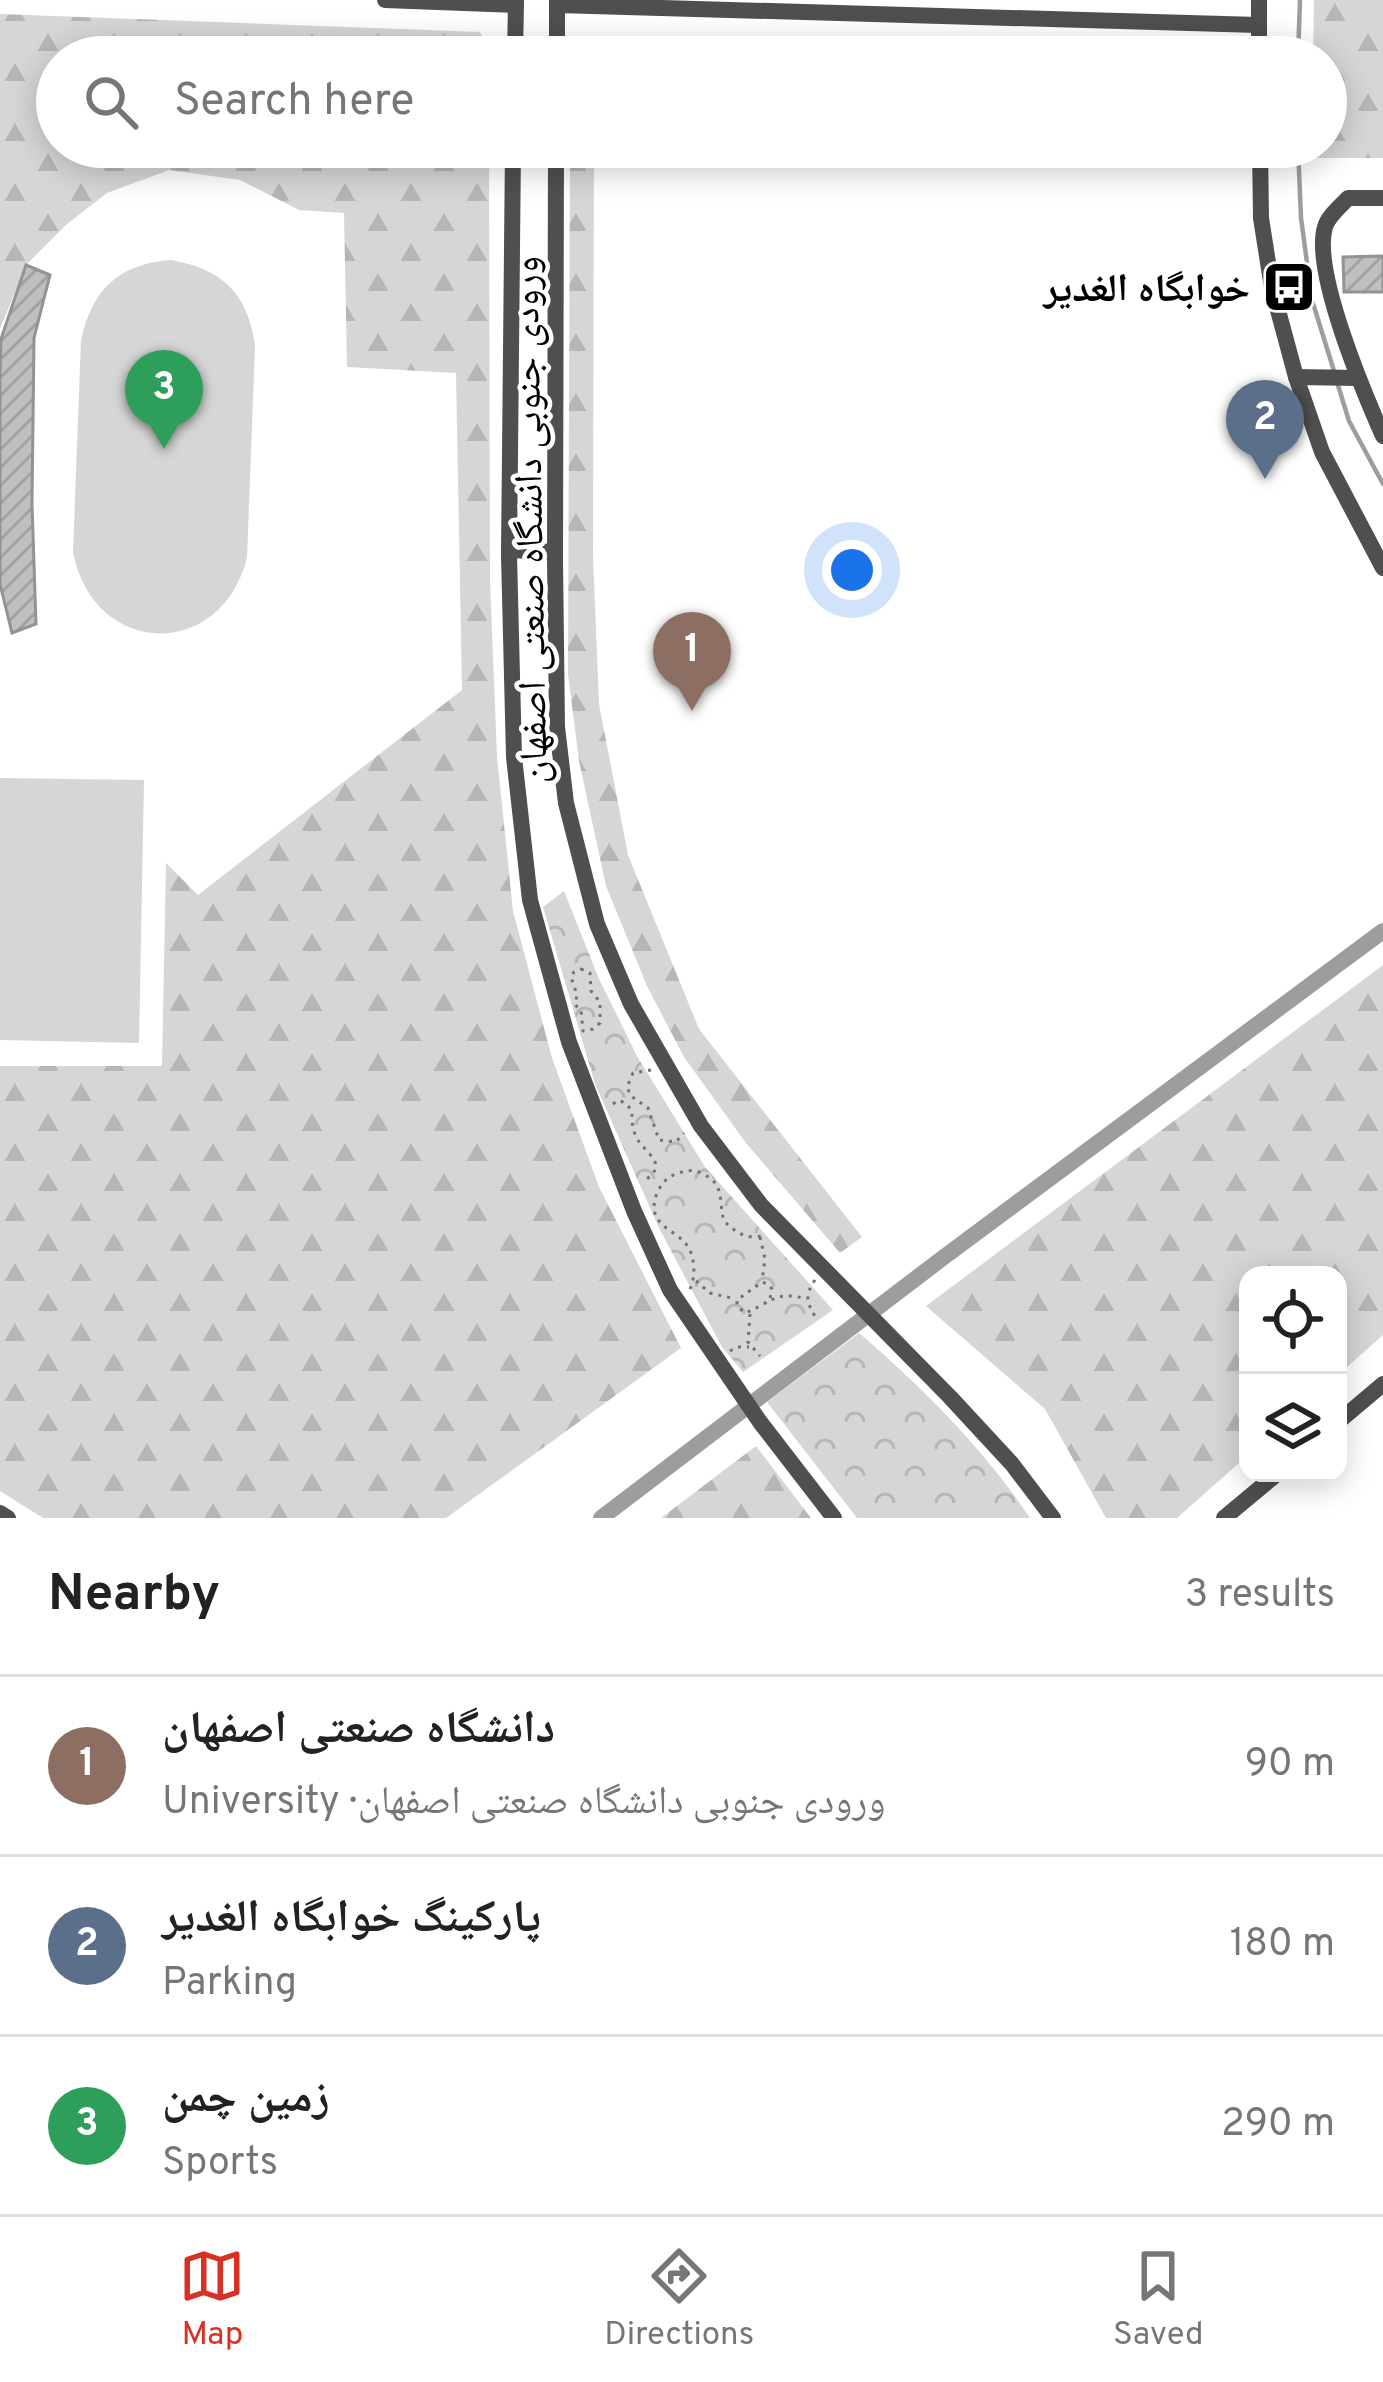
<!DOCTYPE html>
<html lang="en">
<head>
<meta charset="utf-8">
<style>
  :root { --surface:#fff; --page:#f6f6f6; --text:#222; --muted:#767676; --line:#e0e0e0; --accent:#d93025 }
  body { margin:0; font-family:Overpass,"Noto Naskh Arabic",sans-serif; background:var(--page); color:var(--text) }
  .controls { position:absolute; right:36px; bottom:36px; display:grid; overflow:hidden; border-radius:24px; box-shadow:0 6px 30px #0003 }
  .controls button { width:108px; height:108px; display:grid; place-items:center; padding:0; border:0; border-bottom:3px solid var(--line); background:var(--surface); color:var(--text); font:60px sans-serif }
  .you { position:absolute; left:852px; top:570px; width:42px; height:42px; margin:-30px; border:9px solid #fff; border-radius:50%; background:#1a73e8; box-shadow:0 0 0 18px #1a73e833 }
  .badge { display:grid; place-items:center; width:78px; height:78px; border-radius:50%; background:var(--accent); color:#fff; font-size:39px; font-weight:700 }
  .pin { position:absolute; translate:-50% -99px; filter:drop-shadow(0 3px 6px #0008) }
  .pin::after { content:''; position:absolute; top:63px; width:42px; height:36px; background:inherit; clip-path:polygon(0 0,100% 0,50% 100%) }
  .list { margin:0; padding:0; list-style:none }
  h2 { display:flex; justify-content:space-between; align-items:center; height:156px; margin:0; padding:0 48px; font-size:51px }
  h2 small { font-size:39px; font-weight:400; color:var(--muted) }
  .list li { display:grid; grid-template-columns:78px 1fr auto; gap:36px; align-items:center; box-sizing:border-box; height:180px; padding:0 48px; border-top:3px solid var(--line) }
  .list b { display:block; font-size:45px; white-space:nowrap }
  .list p { margin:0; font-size:39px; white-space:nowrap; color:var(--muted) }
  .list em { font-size:39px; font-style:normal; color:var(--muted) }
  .icon { flex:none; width:66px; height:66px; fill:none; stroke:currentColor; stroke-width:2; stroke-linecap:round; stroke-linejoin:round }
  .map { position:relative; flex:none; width:1383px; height:1518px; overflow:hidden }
  .search { position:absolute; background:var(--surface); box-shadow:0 6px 30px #0003; left:36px; right:36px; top:36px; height:132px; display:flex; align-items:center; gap:30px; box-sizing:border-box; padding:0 42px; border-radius:66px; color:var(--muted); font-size:45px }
  .sheet { height:696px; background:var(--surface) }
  nav { display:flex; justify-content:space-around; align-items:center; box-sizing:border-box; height:168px; border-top:3px solid var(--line); background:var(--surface); font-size:33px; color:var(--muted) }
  nav a { display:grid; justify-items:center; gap:6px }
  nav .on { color:var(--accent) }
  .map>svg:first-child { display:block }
  .forest { fill:url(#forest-firs) }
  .park { fill:url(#park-crowns) }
  .pitch { fill:#d6d6d6 }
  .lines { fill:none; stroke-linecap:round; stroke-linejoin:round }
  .stream { stroke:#9d9d9d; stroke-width:4.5 }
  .canal { stroke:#9d9d9d; stroke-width:16 }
  .building { fill:url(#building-hatch); stroke:#939393; stroke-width:3 }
  .path { stroke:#717171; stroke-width:3; stroke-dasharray:3 6; stroke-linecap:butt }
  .minor { stroke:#4f4f4f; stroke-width:16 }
  .labels { text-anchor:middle; stroke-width:9; stroke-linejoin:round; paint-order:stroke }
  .poi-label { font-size:39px; font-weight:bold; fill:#000; stroke:#fff; text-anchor:end }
  .street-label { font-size:39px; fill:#000; stroke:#fff }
</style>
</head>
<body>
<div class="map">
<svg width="1383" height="1518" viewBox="0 0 1383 1518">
  <defs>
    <pattern id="forest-firs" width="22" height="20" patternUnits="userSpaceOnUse" patternTransform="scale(3)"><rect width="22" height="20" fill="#d6d6d6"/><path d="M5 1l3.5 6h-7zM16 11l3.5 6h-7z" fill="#b6b6b6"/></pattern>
    <pattern id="park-crowns" width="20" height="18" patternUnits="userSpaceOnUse" patternTransform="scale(3)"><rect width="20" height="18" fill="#d6d6d6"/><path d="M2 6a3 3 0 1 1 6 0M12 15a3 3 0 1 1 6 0" fill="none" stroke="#b6b6b6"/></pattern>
    <pattern id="building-hatch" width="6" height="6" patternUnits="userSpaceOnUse" patternTransform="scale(3)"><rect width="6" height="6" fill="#bfbfbf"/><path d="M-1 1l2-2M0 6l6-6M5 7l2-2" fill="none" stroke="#a2a2a2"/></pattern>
  </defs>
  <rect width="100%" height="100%" fill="#fff"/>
  <g class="forest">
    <path d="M1314,0H1383V158H1311V147H1326V57H1313Z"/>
    <path d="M0,14L480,32L489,48V57H57V147H489L490,581L497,757L513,911L552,1058L599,1187L681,1348L446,1518H43L0,1491V1066H162L166,863L198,895L462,690L456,373L347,367L344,213L299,210L240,180L169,170L107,193L67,224L26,265L0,329Z"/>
    <path d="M570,147H594L593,556L599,704L628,855L699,1029L862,1237L840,1253L746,1143L684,1057L647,986L606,886L579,761L568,674Z"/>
    <path d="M1383,965V1335L1338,1375V1275H1248V1455L1177,1518H1106L1045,1409L926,1306Z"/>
    <path d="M756,1446L811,1518H661Z"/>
  </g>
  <g class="park">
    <path d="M564,891L599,979L637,1056L705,1167L833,1310L743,1372L722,1347L659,1228L595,1084L543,907Z"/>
    <path d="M859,1333C923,1388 983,1448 1030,1518H857L767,1402Z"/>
  </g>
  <g class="pitch">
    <path d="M171,260C223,269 248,294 255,346L247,558C220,662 93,657 73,552L81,340C92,289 119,264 171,260Z"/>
    <path d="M0,778L144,780L139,1043L0,1040Z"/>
  </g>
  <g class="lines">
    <g class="stream">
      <path d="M1298,57L1300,0"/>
      <path d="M1298,147L1301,218L1312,300L1334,371"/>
      <path d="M1337,382L1349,421L1383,484"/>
    </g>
    <path class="canal" d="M601,1518L944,1257L1383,931"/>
  </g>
  <g class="building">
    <path d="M1383,256V292H1344L1343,257Z"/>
    <path d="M26,265L50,275L34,338L32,504L36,624L12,633L0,584V377L1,339Z"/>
  </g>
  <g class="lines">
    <g class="path">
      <path d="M581,969L590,973L591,991L600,1002V1023L593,1029L583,1031L581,1010L575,1005L577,995L571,977L574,972Z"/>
      <path d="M651,1070L633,1073L627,1087L631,1096L648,1108L659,1140L676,1142L684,1133"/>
      <path d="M613,1104L619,1100C639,1110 628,1117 635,1134C641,1153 674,1163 642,1182"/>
      <path d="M760,1237L765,1259L762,1281"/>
      <path d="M815,1280C804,1296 807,1303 816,1318"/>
      <path d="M696,1281L710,1293L736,1299"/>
      <path d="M690,1289C695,1278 695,1265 691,1253C683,1228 643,1230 657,1193C661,1184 667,1177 676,1174C686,1170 694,1169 703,1174C726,1185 718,1201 724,1221C735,1232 748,1241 764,1235"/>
      <path d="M770,1298L772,1289L768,1284L762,1282L737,1300V1306L745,1313C771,1303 775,1290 807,1299"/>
      <path d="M750,1314L748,1342L760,1356"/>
      <path d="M730,1351L737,1347H749"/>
    </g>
    <g class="minor">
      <path d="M385,0L516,5"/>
      <path d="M557,5L1258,25"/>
      <path d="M515,57L516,0"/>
      <path d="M557,57V0"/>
      <path d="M1259,57V0"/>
      <path d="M513,147L509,555L514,757L530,900L569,1042L634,1211L670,1290L760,1422L834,1518"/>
      <path d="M556,147L555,560L557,727L566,803L597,924L631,1004L701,1126L761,1205L950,1397L1012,1464L1053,1518"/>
      <path d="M1260,147L1261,218L1272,288L1296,377L1322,452L1383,568"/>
      <path d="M1383,198H1348C1341,206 1328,216 1325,227C1312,271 1364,393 1383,436"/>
      <path d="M1296,377L1358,378"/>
      <path d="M509,550L555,552"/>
      <path d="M1338,1422L1383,1384"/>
      <path d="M0,1513L8,1518"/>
      <path d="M1224,1518L1278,1473"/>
    </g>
  </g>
  <defs>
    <g id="bus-square" transform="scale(2.7)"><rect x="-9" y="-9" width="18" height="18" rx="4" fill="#000" stroke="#fff"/><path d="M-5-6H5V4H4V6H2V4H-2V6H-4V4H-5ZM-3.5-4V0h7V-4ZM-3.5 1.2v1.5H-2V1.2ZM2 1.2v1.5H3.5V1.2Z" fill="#fff"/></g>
  </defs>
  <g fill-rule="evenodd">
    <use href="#bus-square" x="1289" y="287"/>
  </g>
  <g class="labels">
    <g class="poi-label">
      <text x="1250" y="301">خوابگاه الغدیر</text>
    </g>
    <g class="street-label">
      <text transform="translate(528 520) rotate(-91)" y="14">ورودی جنوبی دانشگاه صنعتی اصفهان</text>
    </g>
  </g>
</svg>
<div class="controls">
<button><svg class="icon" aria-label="locate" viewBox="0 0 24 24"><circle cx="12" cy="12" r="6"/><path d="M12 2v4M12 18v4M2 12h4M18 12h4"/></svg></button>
<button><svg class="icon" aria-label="layers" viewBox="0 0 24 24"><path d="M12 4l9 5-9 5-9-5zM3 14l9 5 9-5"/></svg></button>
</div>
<div class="you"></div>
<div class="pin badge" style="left:692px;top:711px;background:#8d6e63">1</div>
<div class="pin badge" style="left:1265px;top:479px;background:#5c6f8a">2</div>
<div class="pin badge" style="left:164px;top:449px;background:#2e9e5b">3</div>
<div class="search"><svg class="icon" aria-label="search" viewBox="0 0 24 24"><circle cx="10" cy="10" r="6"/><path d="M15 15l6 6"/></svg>Search here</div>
</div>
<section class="sheet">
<h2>Nearby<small>3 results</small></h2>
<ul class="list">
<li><span class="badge" style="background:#8d6e63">1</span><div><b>دانشگاه صنعتی اصفهان</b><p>University · ورودی جنوبی دانشگاه صنعتی اصفهان</p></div><em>90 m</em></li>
<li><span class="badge" style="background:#5c6f8a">2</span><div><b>پارکینگ خوابگاه الغدیر</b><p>Parking</p></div><em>180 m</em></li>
<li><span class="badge" style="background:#2e9e5b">3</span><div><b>زمین چمن</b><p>Sports</p></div><em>290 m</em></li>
</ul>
</section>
<nav>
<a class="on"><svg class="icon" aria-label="map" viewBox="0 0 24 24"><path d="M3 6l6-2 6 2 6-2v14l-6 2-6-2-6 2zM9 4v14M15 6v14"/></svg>Map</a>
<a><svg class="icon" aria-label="directions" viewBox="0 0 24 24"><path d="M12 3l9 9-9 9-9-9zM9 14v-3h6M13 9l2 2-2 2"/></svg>Directions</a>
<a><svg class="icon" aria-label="saved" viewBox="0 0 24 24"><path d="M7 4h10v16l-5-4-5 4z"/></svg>Saved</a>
</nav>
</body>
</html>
